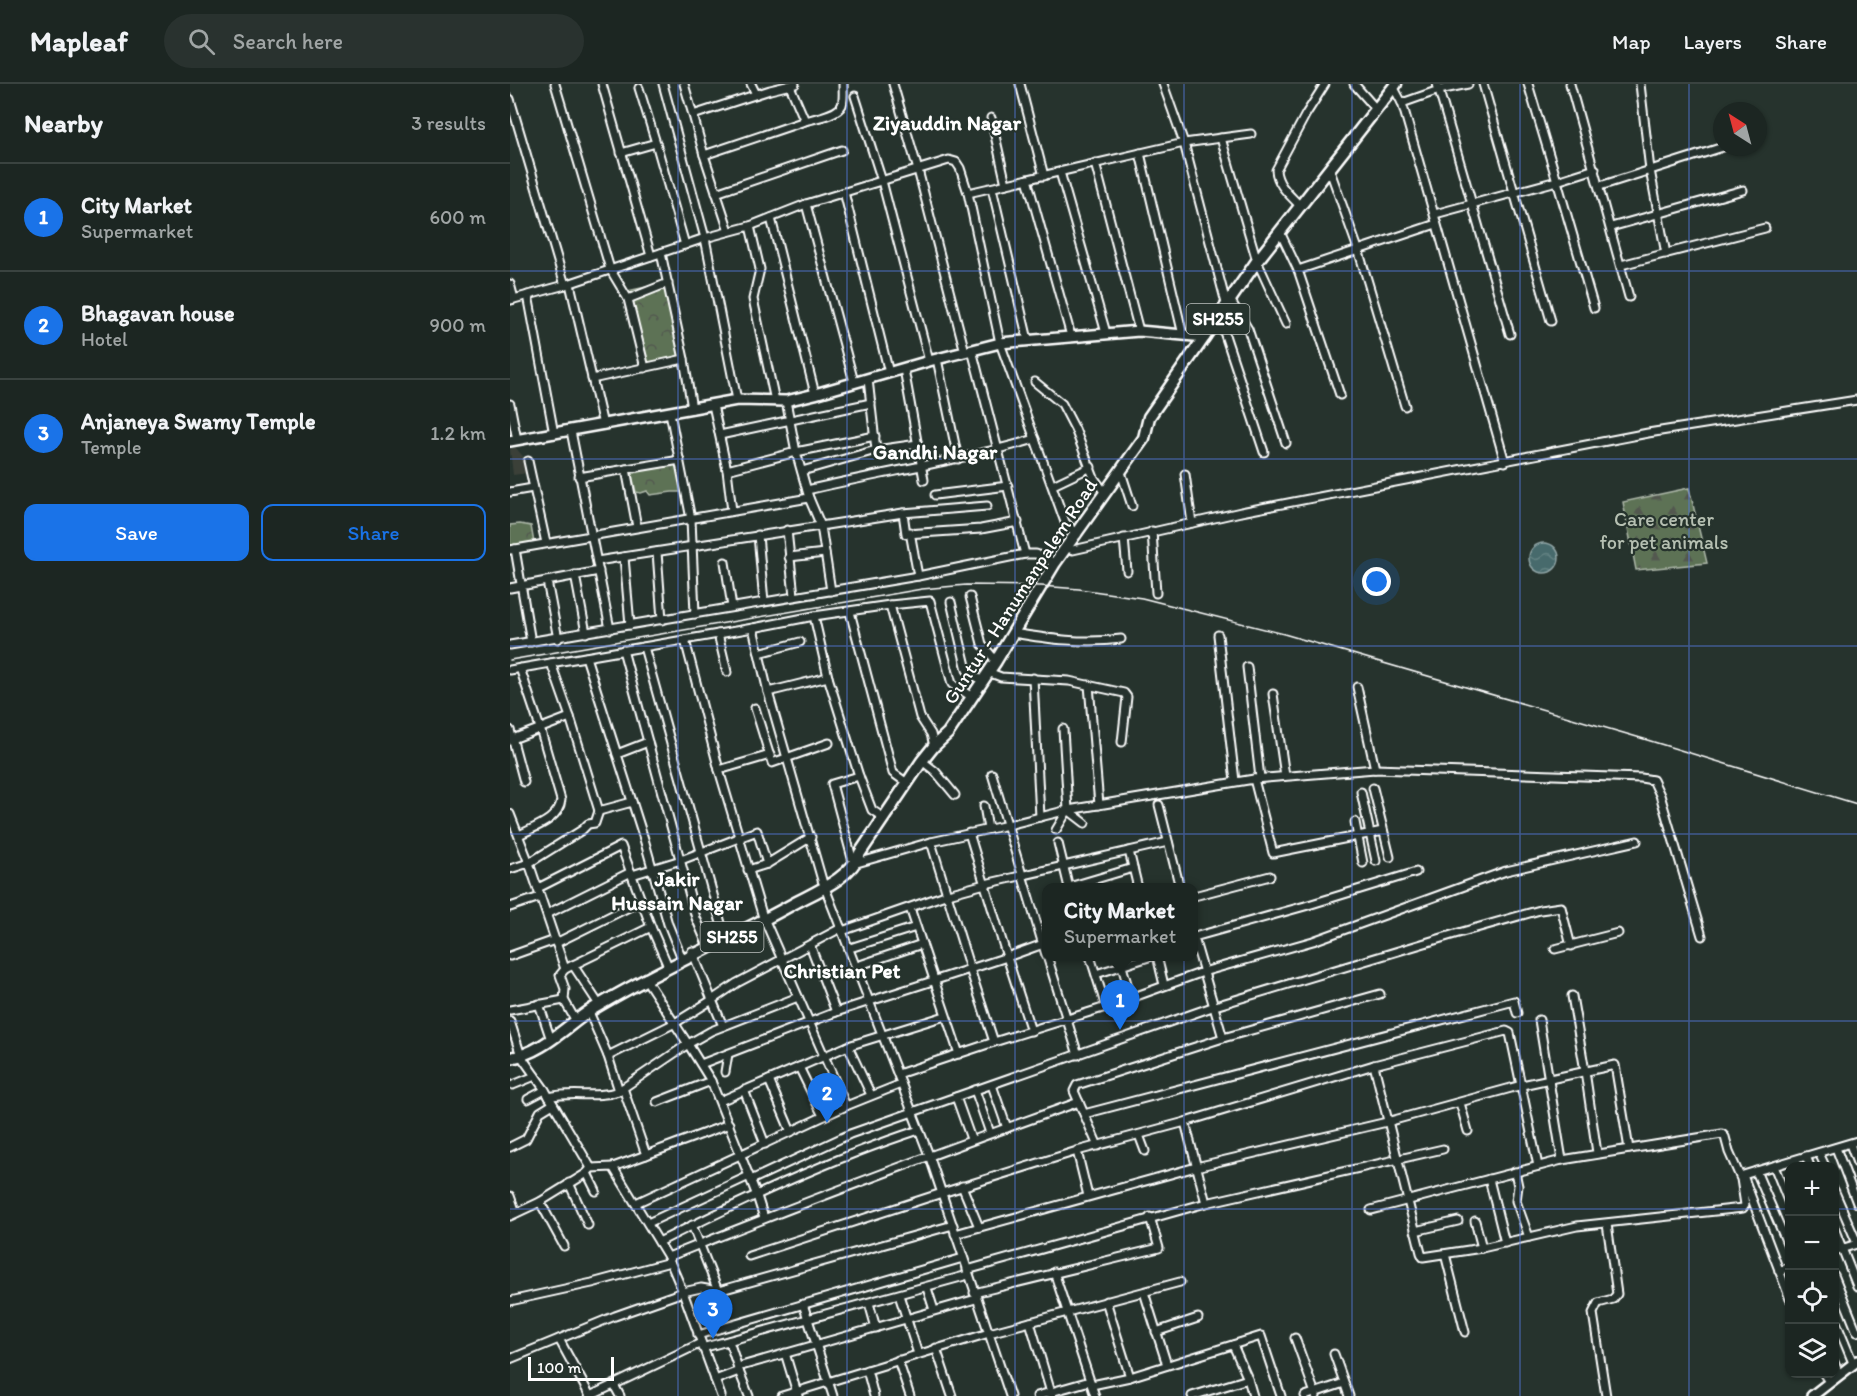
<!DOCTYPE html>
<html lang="en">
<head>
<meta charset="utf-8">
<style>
  :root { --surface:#1c2622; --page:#29322f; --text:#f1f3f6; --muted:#a0a5a5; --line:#3a4340; --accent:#1a73e8 }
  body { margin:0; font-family:Itim,sans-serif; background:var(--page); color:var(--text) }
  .controls { position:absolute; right:18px; bottom:18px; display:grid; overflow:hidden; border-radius:12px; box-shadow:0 2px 4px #0004 }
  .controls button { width:54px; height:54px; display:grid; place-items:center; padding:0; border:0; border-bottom:2px solid var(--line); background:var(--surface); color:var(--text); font:30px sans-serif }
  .compass { position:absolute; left:1203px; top:18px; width:54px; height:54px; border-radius:50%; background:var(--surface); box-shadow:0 2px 4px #0004; rotate:324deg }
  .scale { position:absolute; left:18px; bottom:15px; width:86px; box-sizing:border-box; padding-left:6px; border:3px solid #fff; border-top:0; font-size:16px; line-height:21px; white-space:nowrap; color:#fff; -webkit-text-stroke:4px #26332d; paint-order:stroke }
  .you { position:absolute; left:867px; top:498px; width:21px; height:21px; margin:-15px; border:4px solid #fff; border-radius:50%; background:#1a73e8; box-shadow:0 0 0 9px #1a73e833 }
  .badge { display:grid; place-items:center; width:39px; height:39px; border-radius:50%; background:var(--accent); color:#fff; font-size:20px; font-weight:700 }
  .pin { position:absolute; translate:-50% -50px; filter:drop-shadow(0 2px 3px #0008) }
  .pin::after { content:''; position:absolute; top:32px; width:21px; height:18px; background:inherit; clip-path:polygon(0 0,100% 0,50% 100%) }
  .popup { position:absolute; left:532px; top:799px; width:156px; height:78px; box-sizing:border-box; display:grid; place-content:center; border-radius:12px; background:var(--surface); filter:drop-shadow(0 2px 4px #0005); font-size:20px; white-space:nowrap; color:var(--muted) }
  .popup b { font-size:22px; color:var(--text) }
  .popup::after { content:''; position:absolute; left:50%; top:100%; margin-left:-12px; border:12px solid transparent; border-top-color:var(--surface) }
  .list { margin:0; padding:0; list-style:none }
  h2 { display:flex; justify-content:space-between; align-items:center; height:78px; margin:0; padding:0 24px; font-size:26px }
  h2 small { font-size:20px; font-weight:400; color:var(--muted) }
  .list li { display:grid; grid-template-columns:39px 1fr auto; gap:18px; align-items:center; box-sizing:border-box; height:108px; padding:0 24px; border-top:2px solid var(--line) }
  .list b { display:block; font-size:22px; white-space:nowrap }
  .list p { margin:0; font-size:20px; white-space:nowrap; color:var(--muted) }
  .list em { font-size:20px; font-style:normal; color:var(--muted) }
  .actions { display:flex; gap:12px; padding:18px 24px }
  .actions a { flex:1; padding:14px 0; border:2px solid var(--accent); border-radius:12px; text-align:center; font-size:21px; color:var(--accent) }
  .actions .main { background:var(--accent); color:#fff }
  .icon { flex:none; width:33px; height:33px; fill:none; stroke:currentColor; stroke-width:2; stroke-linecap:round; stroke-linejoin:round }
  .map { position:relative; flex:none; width:1347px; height:1312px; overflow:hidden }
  header { display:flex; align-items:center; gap:36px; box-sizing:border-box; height:84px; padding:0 30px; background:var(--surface); border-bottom:2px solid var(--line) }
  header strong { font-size:28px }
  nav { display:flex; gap:33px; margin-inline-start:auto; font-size:21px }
  .search { width:420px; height:54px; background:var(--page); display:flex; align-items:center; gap:15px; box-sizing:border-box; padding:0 21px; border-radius:33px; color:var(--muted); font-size:22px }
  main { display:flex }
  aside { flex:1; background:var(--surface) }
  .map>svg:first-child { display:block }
  .built { fill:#3b4139 }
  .forest { fill:url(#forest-firs); stroke:#aeb8aa; stroke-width:1.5 }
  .park { fill:url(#park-crowns); stroke:#aeb8aa; stroke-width:1.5 }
  .water { fill:url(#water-waves); stroke:#91a6a7; stroke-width:1.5 }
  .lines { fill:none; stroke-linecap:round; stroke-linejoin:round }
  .street-casing { stroke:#fff; stroke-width:11 }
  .secondary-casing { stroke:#fff; stroke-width:14 }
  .primary-casing { stroke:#fff; stroke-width:15 }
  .street { stroke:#26332d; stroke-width:7 }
  .secondary { stroke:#26332d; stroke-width:9 }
  .primary { stroke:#26332d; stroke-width:10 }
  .rail { stroke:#fff; stroke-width:1.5 }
  .grid { fill:none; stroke:#567ae2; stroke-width:1.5; stroke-opacity:0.55 }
  .labels { text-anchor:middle; stroke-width:4.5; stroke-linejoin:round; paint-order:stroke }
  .shield { fill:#26332d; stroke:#bec2c0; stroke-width:1.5 }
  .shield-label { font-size:18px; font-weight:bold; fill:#fff }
  .park-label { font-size:20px; fill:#b6c0b2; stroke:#26332d }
  .street-label { font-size:20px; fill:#fff; stroke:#26332d }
  .neighbourhood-label { font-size:21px; font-weight:bold; fill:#fff; stroke:#26332d }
</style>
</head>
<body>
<header>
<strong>Mapleaf</strong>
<div class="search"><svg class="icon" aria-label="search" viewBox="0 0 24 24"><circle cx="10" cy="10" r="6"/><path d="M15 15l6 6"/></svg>Search here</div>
<nav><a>Map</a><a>Layers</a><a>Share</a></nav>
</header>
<main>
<aside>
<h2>Nearby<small>3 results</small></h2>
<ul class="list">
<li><span class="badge">1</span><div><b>City Market</b><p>Supermarket</p></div><em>600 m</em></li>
<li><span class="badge">2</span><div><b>Bhagavan house</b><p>Hotel</p></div><em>900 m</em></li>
<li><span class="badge">3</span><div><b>Anjaneya Swamy Temple</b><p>Temple</p></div><em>1.2 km</em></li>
</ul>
<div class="actions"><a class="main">Save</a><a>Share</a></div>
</aside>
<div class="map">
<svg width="1347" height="1312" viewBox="0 0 1347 1312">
  <defs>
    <pattern id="forest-firs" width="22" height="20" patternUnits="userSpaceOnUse" patternTransform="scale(1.5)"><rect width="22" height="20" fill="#5d7255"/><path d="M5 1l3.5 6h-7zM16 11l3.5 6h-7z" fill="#52594f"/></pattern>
    <pattern id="park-crowns" width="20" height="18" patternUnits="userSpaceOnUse" patternTransform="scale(1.5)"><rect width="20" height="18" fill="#5d7255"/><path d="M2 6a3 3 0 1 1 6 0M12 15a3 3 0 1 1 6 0" fill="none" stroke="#52594f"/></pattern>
    <pattern id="water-waves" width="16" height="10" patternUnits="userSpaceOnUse" patternTransform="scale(1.5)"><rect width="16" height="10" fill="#476b6c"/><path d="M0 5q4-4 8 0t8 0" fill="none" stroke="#638182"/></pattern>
  </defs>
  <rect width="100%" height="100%" fill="#26332d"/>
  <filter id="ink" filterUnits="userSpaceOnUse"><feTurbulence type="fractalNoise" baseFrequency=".0167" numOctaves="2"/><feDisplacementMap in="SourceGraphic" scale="12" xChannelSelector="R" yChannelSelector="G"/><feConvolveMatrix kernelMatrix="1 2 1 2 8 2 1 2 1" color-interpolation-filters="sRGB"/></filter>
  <g filter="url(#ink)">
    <path class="built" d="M6,364L16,376L18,389L3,391L0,365Z"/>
    <path class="forest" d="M1179,404L1197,479L1126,486L1113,418Z"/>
    <g class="park">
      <path d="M155,199L172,273L135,280L117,207Z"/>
      <path d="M168,380L174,408H162L140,411L137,407L131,409L126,408L121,387Z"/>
      <path d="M10,440L21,442L24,459L0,463V441Z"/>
    </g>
    <circle class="water" cx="1034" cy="474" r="15"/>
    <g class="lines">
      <g class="street-casing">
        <g id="street">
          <path d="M45,0L100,185L118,215L135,284"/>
          <path d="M92,0L141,172"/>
          <path d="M153,0L195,154L227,316"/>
          <path d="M174,0L183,31L260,6L285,0"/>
          <path d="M241,0L246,10"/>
          <path d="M383,0L408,86L455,268"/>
          <path d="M510,0L534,92"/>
          <path d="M653,0L674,59L717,223"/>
          <path d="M844,0L866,25"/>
          <path d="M927,0L1000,250"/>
          <path d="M958,0L929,6L892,19L995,378"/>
          <path d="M973,0L1041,237"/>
          <path d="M1018,0L1047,97L1085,85"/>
          <path d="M1060,0L1119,213"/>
          <path d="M1130,0L1140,86L1156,170"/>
          <path d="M884,4L892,19"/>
          <path d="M345,12L372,97L419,277"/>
          <path d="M0,15L55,201L4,215"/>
          <path d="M183,31L194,71L295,37L280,2"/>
          <path d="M481,34L496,100"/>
          <path d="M295,37C305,34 327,31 332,21C334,15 333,6 333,0"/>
          <path d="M711,54L747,177L776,240"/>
          <path d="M146,59L175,161"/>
          <path d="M111,69L146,59L129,4"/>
          <path d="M630,69L673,251"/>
          <path d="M194,71L219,147"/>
          <path d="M585,79L629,247"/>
          <path d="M819,84L848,165L895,322"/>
          <path d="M550,88L596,249"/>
          <path d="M517,95L561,252"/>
          <path d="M1090,102L1213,63"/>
          <path d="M482,104L518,256"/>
          <path d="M334,108L379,289"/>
          <path d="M206,109L332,66"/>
          <path d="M458,109L674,59L741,50"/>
          <path d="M296,120L344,298"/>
          <path d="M790,122C780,111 767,101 766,86L796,30L815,0"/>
          <path d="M925,130L1047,97L1084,224"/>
          <path d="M261,134L305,310"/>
          <path d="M240,142L250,185L243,215L265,317"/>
          <path d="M1101,143L1233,106"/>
          <path d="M770,148L788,186"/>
          <path d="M151,169L174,275L182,325"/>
          <path d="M1111,181L1255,144"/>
          <path d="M0,200L4,215L1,216"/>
          <path d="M60,200L93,341"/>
          <path d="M55,201L195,154L240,142L296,120L439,76L446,78L450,84L458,109L490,259L555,438L567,451"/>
          <path d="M18,211L44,350"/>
          <path d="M118,215L158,199"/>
          <path d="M721,217L738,245L776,359"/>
          <path d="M709,233L754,368"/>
          <path d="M462,266L515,470"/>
          <path d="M427,275L448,375"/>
          <path d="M394,285L414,396"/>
          <path d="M82,295L174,275"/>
          <path d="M358,295L366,366"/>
          <path d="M525,298L552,320L565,345L584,394L595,409"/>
          <path d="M830,311L788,186L926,140"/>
          <path d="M276,317L286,368L299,414L311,442L321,507"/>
          <path d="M0,320L7,356"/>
          <path d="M203,321L217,386L286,368L365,352"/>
          <path d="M160,329L181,435L185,530"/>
          <path d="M61,347L100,545"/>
          <path d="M210,351L361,319"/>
          <path d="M18,377L36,459"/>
          <path d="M116,385L127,443"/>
          <path d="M217,386L222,427"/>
          <path d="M292,387L366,366L408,360"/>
          <path d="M611,388L622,422"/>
          <path d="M675,390L682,439"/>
          <path d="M69,393L170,376"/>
          <path d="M543,401L581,383"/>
          <path d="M297,406C373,388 450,377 525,355"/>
          <path d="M0,408L23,404"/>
          <path d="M425,411L498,402"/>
          <path d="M393,429L396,450L471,445L508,438"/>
          <path d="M277,446L284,512"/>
          <path d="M642,447L646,509"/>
          <path d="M400,448L408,492"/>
          <path d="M248,451L254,518"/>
          <path d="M614,454L617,487"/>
          <path d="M557,464L563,466L731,428L1138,349L1347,316"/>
          <path d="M5,465L21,558"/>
          <path d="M0,466L299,414"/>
          <path d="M147,468L152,536"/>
          <path d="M114,473L120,541"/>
          <path d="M279,473L315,469"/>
          <path d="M87,477L393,429L477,422"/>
          <path d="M215,478L222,523"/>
          <path d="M65,491L76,549"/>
          <path d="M37,497L48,555"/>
          <path d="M0,504L89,487"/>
          <path d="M460,513L472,560L486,577"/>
          <path d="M441,518L457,586L472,597"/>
          <path d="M380,521L420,517L442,600L462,613"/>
          <path d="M340,528L383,689L397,699"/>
          <path d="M304,532L318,593L349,692L362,726L374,734"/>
          <path d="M243,544L258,608L312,796L419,1071L500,1312"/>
          <path d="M502,549C539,555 574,560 611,555"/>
          <path d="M208,550L217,588"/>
          <path d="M708,551L725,697"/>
          <path d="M175,556L209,686L252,830L336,1022"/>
          <path d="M0,561L408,492L515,470H526L545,479"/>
          <path d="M134,563L214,850"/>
          <path d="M113,566L186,834L197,860"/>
          <path d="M249,569L290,558"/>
          <path d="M76,573L134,755L158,840L171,872"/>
          <path d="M41,579L60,633L89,727L122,718"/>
          <path d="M737,583L750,694"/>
          <path d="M0,586L243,544L304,532L380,521L410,633L421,650L424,662"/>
          <path d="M478,588L491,593L559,597L614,609L617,613L612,658"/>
          <path d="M523,594L530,733"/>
          <path d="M579,601L589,721"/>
          <path d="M847,603L865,685"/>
          <path d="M258,608L318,593"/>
          <path d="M763,610L775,692"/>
          <path d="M245,624L262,679L319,659"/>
          <path d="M553,645L558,726"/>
          <path d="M0,646L14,698"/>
          <path d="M0,656L60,633"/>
          <path d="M107,670L138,658"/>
          <path d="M412,677L425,687L445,711"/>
          <path d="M209,686L260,671"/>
          <path d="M482,690L536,871"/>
          <path d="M349,692L322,700L342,774L347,779L421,758L498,741L558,726L744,695L763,769L873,747"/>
          <path d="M744,695L865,685L1131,694L1143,696L1150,711L1192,852"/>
          <path d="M863,704L880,773"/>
          <path d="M851,708L866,777"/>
          <path d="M649,721L670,804"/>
          <path d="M474,722L478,745"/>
          <path d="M0,730L19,779L55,885"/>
          <path d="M845,738L853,779"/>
          <path d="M546,746L558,726L575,739"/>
          <path d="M459,749L497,873L460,885L484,958"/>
          <path d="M9,751C24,743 49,736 51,716L30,644L10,584"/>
          <path d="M548,759L559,804"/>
          <path d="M619,767L628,804"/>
          <path d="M0,785L19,779L72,746L78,740L85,739L89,727"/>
          <path d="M238,786L257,780L301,753"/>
          <path d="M122,791L171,776L247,747L257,780"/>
          <path d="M559,803L623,784"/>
          <path d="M28,804L111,762L141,843L157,880"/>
          <path d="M684,812L760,792"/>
          <path d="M0,823L30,813"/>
          <path d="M400,824L449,970"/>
          <path d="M37,830L121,788"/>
          <path d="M332,847L438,810L475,800L658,758"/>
          <path d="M684,853L795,822L906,788"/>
          <path d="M684,854L713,954"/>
          <path d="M46,859L131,817"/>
          <path d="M300,861L326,928"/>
          <path d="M340,864L406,843"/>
          <path d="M1045,865L1108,849"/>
          <path d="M0,872L45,856"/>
          <path d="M537,872L568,971"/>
          <path d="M580,872L596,923"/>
          <path d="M609,872L621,913"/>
          <path d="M647,872L654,901"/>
          <path d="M63,881L90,922"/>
          <path d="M347,882L412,860"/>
          <path d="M586,890L642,872"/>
          <path d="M1062,912L1075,987L1087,1069"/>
          <path d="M29,920L41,956"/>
          <path d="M0,926L54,916"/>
          <path d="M0,937L11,972L35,1006L81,1084L103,1083L158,1173L173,1208L211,1312"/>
          <path d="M66,937L54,916L55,905L50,891L55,885L141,843"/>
          <path d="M213,942L202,916L227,899L331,844"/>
          <path d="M521,947L497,873L536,859"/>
          <path d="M338,962L361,1011"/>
          <path d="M98,972L165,939L202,916L182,867"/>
          <path d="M191,980L326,928L460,885L421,758"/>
          <path d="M864,981L911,1169L913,1173L972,1164L1067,1142L1233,1124L1235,1121L1231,1095L1219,1068L1215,1053L1212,1050L1052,1076L1029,936"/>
          <path d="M289,983L313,1032"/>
          <path d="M215,988L218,970"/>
          <path d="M388,990L484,958L596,923L693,888L803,857L996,787L1127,757"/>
          <path d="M259,996L281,1048"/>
          <path d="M201,997L247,1112L254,1134"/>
          <path d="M3,1001L25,992"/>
          <path d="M482,1001L497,1044"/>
          <path d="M113,1004L178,960L135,894"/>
          <path d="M234,1006L255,1060"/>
          <path d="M465,1006L480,1049"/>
          <path d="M39,1013C62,1007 86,1015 109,1007L98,972L79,928"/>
          <path d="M446,1013L461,1055"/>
          <path d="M18,1015L35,1006"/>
          <path d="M210,1017L338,962L435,932"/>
          <path d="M147,1018L201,997L178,960L201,947L288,913"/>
          <path d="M950,1019L958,1047"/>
          <path d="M574,1030L1004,917L1007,929"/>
          <path d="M675,1038L696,1119L933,1065"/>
          <path d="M629,1051L635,1067"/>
          <path d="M1340,1060L1347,1079"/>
          <path d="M588,1062L564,1007L567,1001L713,954L870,910"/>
          <path d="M0,1063L16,1055L30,1028L43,1020"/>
          <path d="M1326,1064L1347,1119"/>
          <path d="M567,1067L578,1112"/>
          <path d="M1309,1069L1315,1082"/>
          <path d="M136,1071L219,1040"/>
          <path d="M1296,1072L1300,1082"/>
          <path d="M1264,1082L1280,1122"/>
          <path d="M103,1083L136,1071L113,1004L111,1005"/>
          <path d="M1246,1087L1280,1166"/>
          <path d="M1005,1088L1008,1102L1006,1117L1019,1153"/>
          <path d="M77,1089L86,1107"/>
          <path d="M1230,1092L1347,1057"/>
          <path d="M1234,1094L1280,1215"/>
          <path d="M979,1095L995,1159"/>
          <path d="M241,1096L340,1050L705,922L945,850L1030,826L1051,823L1061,862"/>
          <path d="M59,1099L78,1141"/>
          <path d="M452,1102L469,1143"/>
          <path d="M1324,1106L1347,1159"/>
          <path d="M0,1112L6,1129"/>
          <path d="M30,1118L54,1162"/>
          <path d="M126,1119L336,1022L391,1000"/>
          <path d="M861,1126L1052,1076"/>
          <path d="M0,1132L30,1118L77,1089L81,1084"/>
          <path d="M965,1137L972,1164"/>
          <path d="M138,1139L239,1092"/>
          <path d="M182,1141L208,1207"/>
          <path d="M1324,1144L1347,1202"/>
          <path d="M905,1147L948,1137"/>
          <path d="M445,1150L686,1083L877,1038L1012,1001L1105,981L1119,1065"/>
          <path d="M149,1158C233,1116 320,1075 409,1046"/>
          <path d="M1324,1167L1347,1160"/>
          <path d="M935,1170L955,1248"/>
          <path d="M239,1172L432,1109L567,1067L675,1038L864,981L996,947L1000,949L1028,1082"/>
          <path d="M158,1173C294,1118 431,1067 569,1018"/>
          <path d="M457,1186L696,1119"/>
          <path d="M1269,1187L1280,1183"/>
          <path d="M544,1188L585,1312"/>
          <path d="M1324,1191L1347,1248"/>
          <path d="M417,1204L424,1226"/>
          <path d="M634,1208L657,1281"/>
          <path d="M464,1209L649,1164L640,1133"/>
          <path d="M389,1211L408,1270"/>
          <path d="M0,1217L82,1199L160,1178"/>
          <path d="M596,1217L620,1293"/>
          <path d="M359,1219L366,1244"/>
          <path d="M293,1220L323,1312"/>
          <path d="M1324,1233L1343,1279"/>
          <path d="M520,1238L542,1312"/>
          <path d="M646,1248L688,1234"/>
          <path d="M188,1251L453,1174"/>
          <path d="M785,1254L806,1312"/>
          <path d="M49,1255L80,1312"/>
          <path d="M723,1261L738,1295L743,1312"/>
          <path d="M192,1264L458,1191"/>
          <path d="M426,1264L442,1312"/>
          <path d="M275,1269L288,1312"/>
          <path d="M824,1270L839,1312"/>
          <path d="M0,1275L105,1232L173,1208L191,1204L208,1207L443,1141"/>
          <path d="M388,1276L400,1312"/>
          <path d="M1324,1278L1329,1290"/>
          <path d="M228,1283L466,1215"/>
          <path d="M357,1286L364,1312"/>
          <path d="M229,1287L239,1312"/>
          <path d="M1314,1290L1319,1298"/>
          <path d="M205,1296L229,1287L219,1257"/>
          <path d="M104,1301L110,1312"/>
          <path d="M582,1301L620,1293L751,1252L771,1312"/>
          <path d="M80,1312L191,1259"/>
          <path d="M272,1312L479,1249L670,1198"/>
          <path d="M527,1312L580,1297"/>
          <path d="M682,1312L738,1295"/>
          <path d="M795,1312L834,1299"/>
          <path d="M1096,1312L1083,1229L1088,1219L1103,1215L1107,1210L1097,1140"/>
        </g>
      </g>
      <g class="secondary-casing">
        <g id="secondary">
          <path d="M0,357L227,316L276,317L305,310L419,277L490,259L629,247L695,253"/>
          <path d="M1302,1312L1347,1277"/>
        </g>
      </g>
      <g class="primary-casing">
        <path id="primary" d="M0,974C32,969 55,943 81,926C146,886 217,857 283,820C305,808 341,794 350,769L412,677L424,662L438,649L486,577L545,479L634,354L639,333L747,177L886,0"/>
      </g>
      <use href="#street" class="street"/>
      <use href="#secondary" class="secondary"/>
      <use href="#primary" class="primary"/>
      <path class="rail" d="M0,576L412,505L456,501L531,502L569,505L632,514L774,550L1134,655L1347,720"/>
    </g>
  </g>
  <path class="grid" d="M168,0V1312M337,0V1312M505,0V1312M674,0V1312M842,0V1312M1010,0V1312M1179,0V1312M0,187H1347M0,375H1347M0,562H1347M0,750H1347M0,937H1347M0,1125H1280M1324,1125H1347"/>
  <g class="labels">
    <g class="shield">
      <rect x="676.5" y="220" width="63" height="30" rx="4.5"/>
      <rect x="190.5" y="838" width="63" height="30" rx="4.5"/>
    </g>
    <g class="shield-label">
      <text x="708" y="241">SH255</text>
      <text x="222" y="859">SH255</text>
    </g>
    <g class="park-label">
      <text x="1154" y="442">Care center<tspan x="1154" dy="23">for pet animals</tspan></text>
    </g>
    <g class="street-label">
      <text transform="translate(510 507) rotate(-57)" y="7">Guntur - Hanumanpalem Road</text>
    </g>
    <g class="neighbourhood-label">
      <text x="437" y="46">Ziyauddin Nagar</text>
      <text x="425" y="375">Gandhi Nagar</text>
      <text x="167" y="802">Jakir<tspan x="167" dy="24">Hussain Nagar</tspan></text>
      <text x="332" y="894">Christian Pet</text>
    </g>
  </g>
</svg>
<div class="controls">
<button>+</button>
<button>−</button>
<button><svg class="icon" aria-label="locate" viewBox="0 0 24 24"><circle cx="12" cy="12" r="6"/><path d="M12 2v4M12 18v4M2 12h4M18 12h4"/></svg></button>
<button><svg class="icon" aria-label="layers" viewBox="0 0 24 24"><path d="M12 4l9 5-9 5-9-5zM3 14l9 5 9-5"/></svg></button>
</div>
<svg class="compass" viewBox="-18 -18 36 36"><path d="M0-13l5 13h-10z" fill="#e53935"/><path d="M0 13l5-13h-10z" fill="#a0a5a5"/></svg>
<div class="scale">100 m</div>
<div class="you"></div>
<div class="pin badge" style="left:610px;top:946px">1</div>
<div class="popup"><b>City Market</b>Supermarket</div>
<div class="pin badge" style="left:317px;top:1039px">2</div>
<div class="pin badge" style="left:203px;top:1255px">3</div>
</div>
</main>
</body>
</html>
